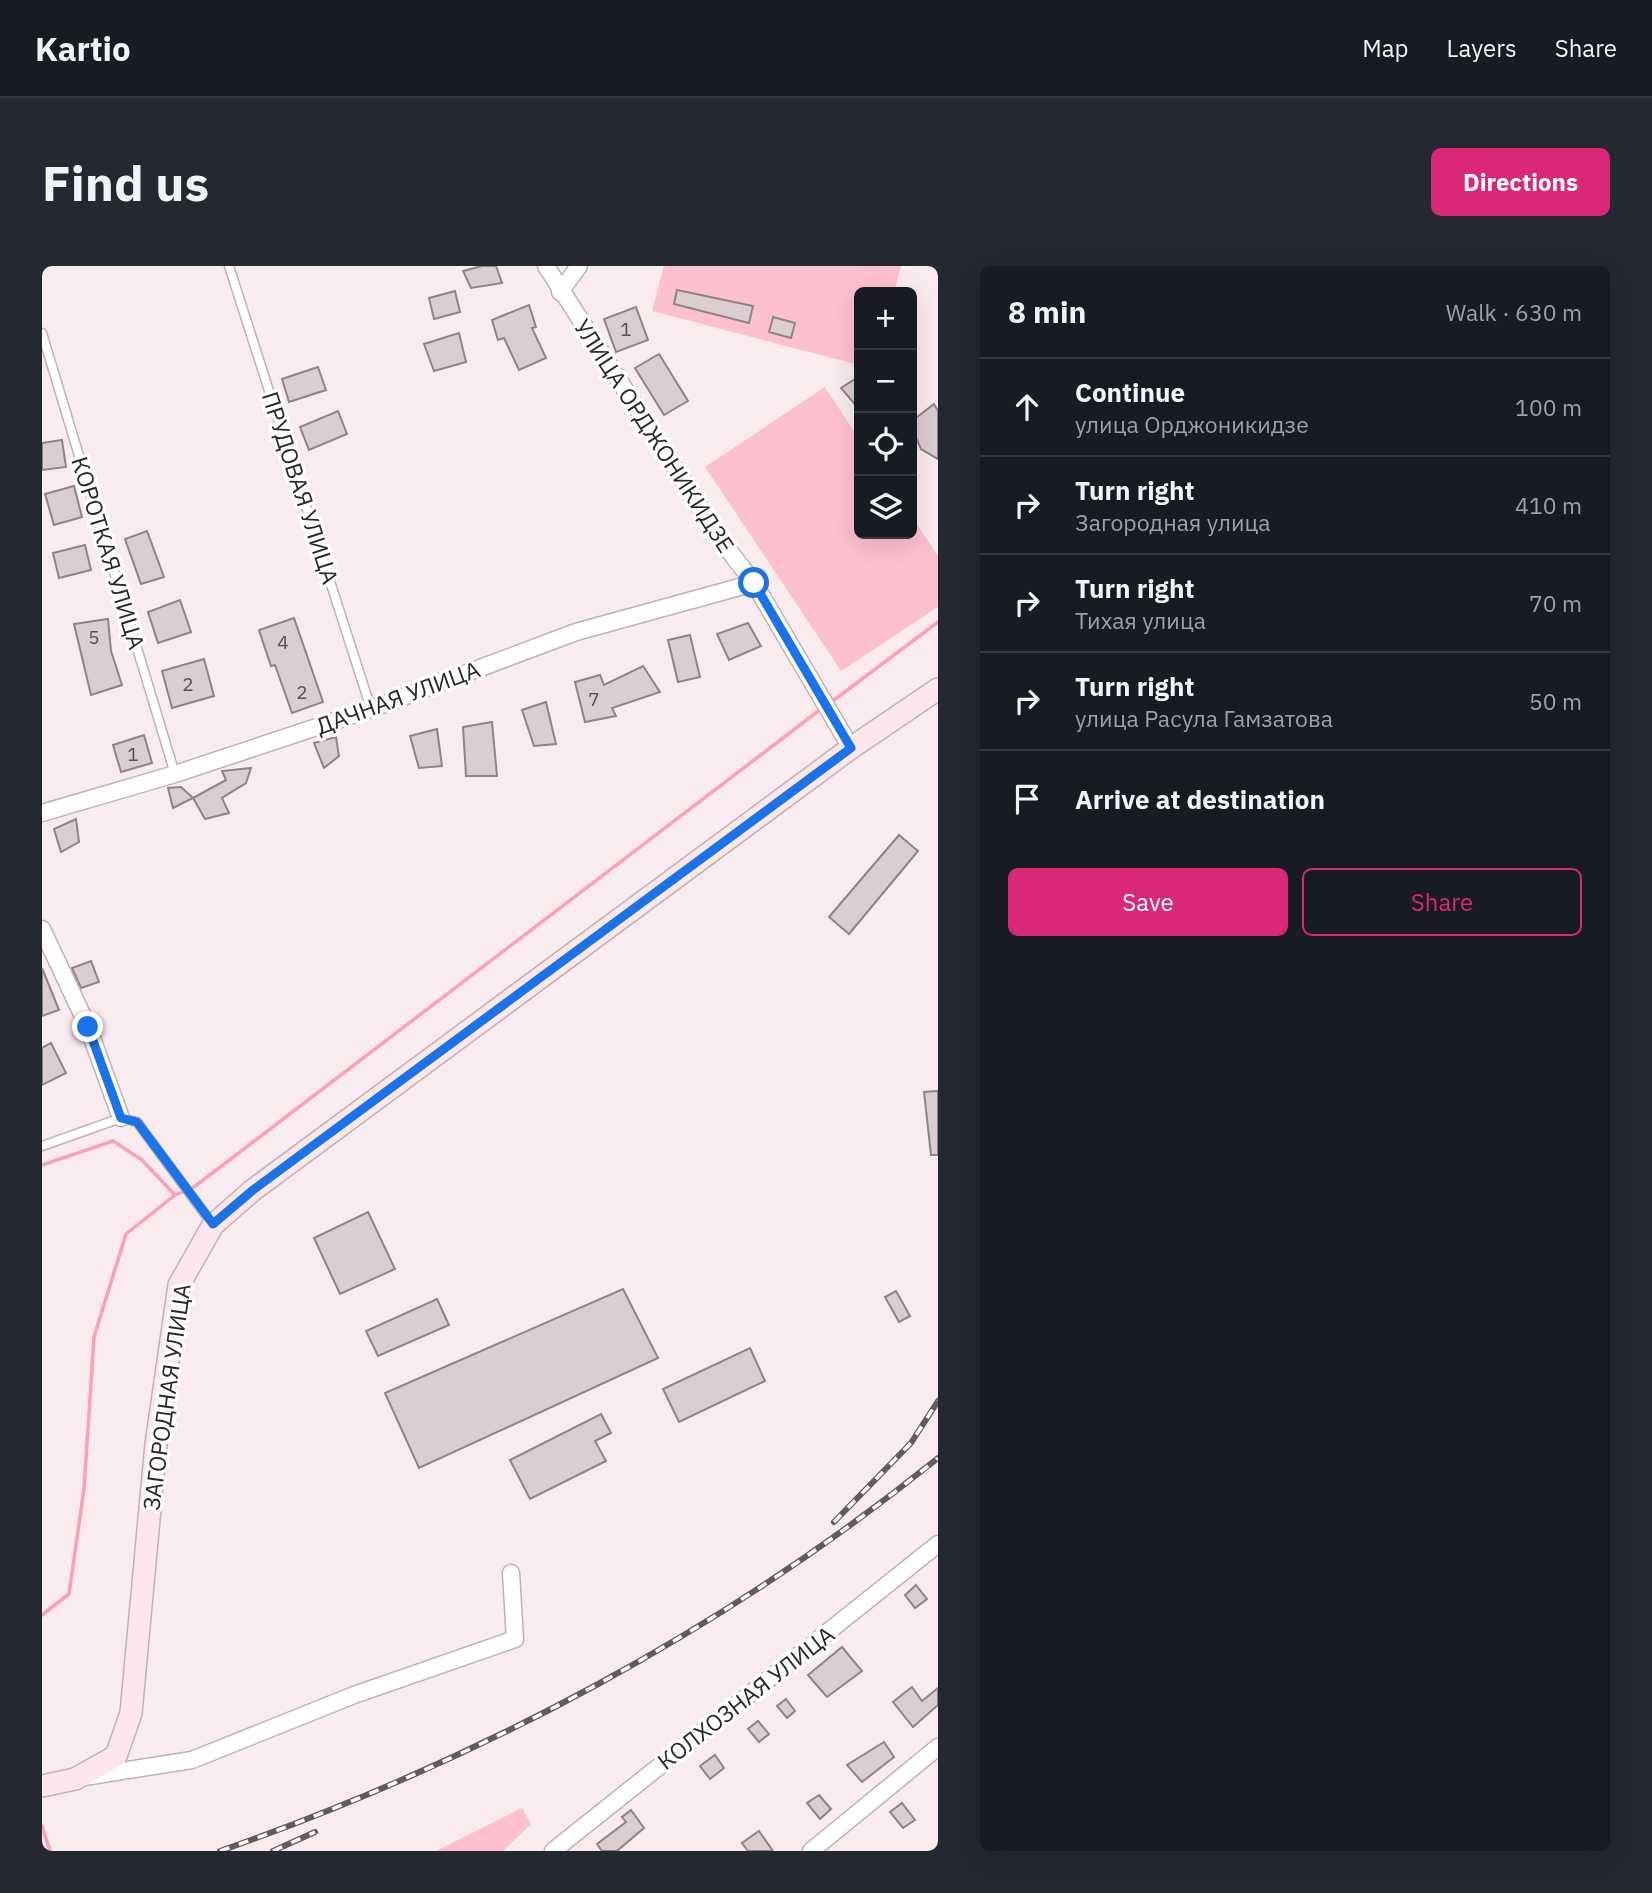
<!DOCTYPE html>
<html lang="en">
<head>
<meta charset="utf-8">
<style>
  :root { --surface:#171b24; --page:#242831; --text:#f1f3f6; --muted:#9ea1a6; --line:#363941; --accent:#db2777 }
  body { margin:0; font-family:"IBM Plex Sans",sans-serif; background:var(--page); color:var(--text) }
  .controls { position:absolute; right:21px; top:21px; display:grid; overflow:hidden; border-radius:10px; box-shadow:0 7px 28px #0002 }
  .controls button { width:63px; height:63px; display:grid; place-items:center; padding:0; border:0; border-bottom:2px solid var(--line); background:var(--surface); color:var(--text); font:35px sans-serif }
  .stop { position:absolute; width:21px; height:21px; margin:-16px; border:5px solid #1a73e8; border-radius:50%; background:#fff }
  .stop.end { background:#1a73e8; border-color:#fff; box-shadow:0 2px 7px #0008 }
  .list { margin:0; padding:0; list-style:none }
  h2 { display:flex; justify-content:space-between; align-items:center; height:91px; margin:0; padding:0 28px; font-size:30px }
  h2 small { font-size:23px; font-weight:400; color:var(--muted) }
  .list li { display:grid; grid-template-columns:46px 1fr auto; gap:21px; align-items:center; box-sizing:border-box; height:98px; padding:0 28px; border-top:2px solid var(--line) }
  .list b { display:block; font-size:26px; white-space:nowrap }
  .list p { margin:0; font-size:23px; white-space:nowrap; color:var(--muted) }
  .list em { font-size:23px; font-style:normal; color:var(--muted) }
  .actions { display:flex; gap:14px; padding:21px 28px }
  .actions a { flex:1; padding:16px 0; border:2px solid var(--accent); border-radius:10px; text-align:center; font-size:24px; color:var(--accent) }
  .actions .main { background:var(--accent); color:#fff }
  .icon { flex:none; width:38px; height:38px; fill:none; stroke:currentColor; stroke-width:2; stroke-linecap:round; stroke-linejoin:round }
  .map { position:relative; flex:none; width:896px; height:1585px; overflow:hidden; border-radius:10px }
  header { display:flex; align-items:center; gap:42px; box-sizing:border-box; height:98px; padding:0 35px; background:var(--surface); border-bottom:2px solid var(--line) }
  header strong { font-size:33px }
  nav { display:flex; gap:38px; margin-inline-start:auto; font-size:24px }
  .intro { display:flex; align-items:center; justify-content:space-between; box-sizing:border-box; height:168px; padding:0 42px }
  h1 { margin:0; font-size:49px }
  .button { padding:18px 32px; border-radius:10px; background:var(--accent); color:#fff; font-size:24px; font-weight:700 }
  main { display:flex; gap:42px; padding:0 42px }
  aside { flex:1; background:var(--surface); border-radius:10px; box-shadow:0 7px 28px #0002 }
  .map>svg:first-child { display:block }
  .green { fill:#fdc0d1 }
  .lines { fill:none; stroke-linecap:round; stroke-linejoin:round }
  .stream { stroke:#fc9fbb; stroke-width:3.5 }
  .building { fill:#dccdd1; stroke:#908386; stroke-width:2 }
  .service-casing { stroke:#bfb1b5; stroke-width:11 }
  .minor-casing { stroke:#bfb1b5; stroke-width:19 }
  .secondary-casing { stroke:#bfb1b5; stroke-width:24 }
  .service { stroke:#fff; stroke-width:8 }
  .minor { stroke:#fff; stroke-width:16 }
  .secondary { stroke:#fee6ed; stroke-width:21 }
  .rail-casing { stroke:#625b5d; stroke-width:6 }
  .rail { stroke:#fffcfc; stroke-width:3.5; stroke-dasharray:10; stroke-linecap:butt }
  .route { stroke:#1a73e8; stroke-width:9 }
  .labels { text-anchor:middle; stroke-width:7; stroke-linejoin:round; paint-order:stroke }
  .number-label { font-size:19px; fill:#575052 }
  .street-label { font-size:23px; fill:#2b2627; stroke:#fffcfc }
</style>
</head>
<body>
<header>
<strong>Kartio</strong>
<nav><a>Map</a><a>Layers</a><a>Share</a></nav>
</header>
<div class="intro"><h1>Find us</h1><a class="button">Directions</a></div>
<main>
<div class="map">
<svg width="896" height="1585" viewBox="0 0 896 1585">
  <rect width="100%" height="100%" fill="#faebef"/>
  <g class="green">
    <path d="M622,0H859L852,26H817V99L610,45Z"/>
    <path d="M783,121L817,173V268H870V251L896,290V341L799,405L663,201Z"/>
    <path d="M480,1542L489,1558L461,1585H394Z"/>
  </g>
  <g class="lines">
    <g class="stream">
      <path d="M788,437L896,356"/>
      <path d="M0,899L71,875L100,894L133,929"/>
      <path d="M0,1349L27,1328L42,1223L52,1071L84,968L133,929L152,921L779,443"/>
      <path d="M0,1560L8,1585"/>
    </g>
  </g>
  <g class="building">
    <path d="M440,0H454L460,17L429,22L421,5Z"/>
    <path d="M635,24L711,40L707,57L632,38Z"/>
    <path d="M413,25L418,46L392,53L387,32Z"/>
    <path d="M487,39L494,61L490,62L504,92L477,104L462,72L456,74L450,54Z"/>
    <path d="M594,41L606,74L574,86L562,53Z"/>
    <path d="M731,51L753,57L749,72L727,66Z"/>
    <path d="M417,67L424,96L392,105L382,78Z"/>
    <path d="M617,88L646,135L622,149L593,102Z"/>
    <path d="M276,101L284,124L247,136L240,113Z"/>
    <path d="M813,113L817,117V143L799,122Z"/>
    <path d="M892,138L896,145V193L879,183L870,163V155Z"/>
    <path d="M296,145L305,168L267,184L258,161Z"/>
    <path d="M20,174L24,201L0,204V177Z"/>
    <path d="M32,220L40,251L12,259L3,228Z"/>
    <path d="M105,265L122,311L99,318L83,273Z"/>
    <path d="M43,279L49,304L17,312L11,287Z"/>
    <path d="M138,334L149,366L116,377L106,346Z"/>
    <path d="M252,352L281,436L250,447L233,399L229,400L217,364Z"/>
    <path d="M66,353L69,385L80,419L49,429L32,358Z"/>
    <path d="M706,357L719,380L687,394L675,368Z"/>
    <path d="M648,369L658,411L636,416L626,374Z"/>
    <path d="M162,393L172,430L130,442L120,405Z"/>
    <path d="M601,400L618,426L570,442L574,450L543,456L533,416L558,409L562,419Z"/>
    <path d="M504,436L514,478L492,480L480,444Z"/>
    <path d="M450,456L455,510H424L421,461Z"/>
    <path d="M395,463L400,500L377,502L368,470Z"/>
    <path d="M102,469L110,497L79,506L71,479Z"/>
    <path d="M294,471L297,490L282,502L272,477Z"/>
    <path d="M209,502L204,517L180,532L187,547L163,553L151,532L184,514L180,505Z"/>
    <path d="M139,521L151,532L131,542L126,522Z"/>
    <path d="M34,553L37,576L19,586L12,563Z"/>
    <path d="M857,569L876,585L807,668L787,651Z"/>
    <path d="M49,695L57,716L39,722L30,702Z"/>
    <path d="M0,702L17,744L0,750Z"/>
    <path d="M9,777L24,807L0,819V782Z"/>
    <path d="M896,825V889H889L882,826Z"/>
    <path d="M326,946L353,1003L298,1028L272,972Z"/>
    <path d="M581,1023L616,1092L377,1202L343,1127Z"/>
    <path d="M854,1025L868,1050L857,1056L843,1031Z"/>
    <path d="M395,1033L407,1059L336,1090L324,1065Z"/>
    <path d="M708,1082L723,1115L637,1156L621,1123Z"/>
    <path d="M559,1148L569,1167L553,1175L564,1195L488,1233L468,1194Z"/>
    <path d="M874,1319L885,1333L873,1342L863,1329Z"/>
    <path d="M800,1381L820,1405L785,1431L766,1409Z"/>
    <path d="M870,1421L880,1435L896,1422V1439L871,1461L851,1436Z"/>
    <path d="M744,1433L753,1445L745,1452L735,1440Z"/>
    <path d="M716,1455L727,1468L717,1476L706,1463Z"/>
    <path d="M842,1476L852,1491L820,1516L805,1499Z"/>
    <path d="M673,1489L682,1502L668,1513L658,1500Z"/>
    <path d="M777,1529L789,1543L778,1553L765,1537Z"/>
    <path d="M860,1537L873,1554L861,1562L848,1546Z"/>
    <path d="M589,1544L602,1562L575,1585H560L555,1578L584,1556L580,1551Z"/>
    <path d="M717,1565L731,1585H706L700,1577Z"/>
  </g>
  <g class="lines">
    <g class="service-casing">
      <g id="service">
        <path d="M187,0L329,443"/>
        <path d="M0,67L133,508"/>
        <path d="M0,880L79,852L95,856L171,959"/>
      </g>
    </g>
    <g class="minor-casing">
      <g id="minor">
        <path d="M504,0L681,277L712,317L809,482"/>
        <path d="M518,26L537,0"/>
        <path d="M0,547L133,508L329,443L534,366L712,317"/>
        <path d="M0,663L46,761L79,852"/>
        <path d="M42,1511L150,1494L312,1429L473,1373L469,1307"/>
        <path d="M511,1585L896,1278"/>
        <path d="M769,1585L896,1481"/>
      </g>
    </g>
    <g class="secondary-casing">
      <path id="secondary" d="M0,1520L33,1513L74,1490L89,1447L114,1178L137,1019L171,959L211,924L809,482L896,423"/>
    </g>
    <use href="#service" class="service"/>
    <use href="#minor" class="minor"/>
    <use href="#secondary" class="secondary"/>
    <g class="rail-casing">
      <g id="rail">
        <path d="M792,1256L869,1177L896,1135"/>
        <path d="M178,1585C436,1495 683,1364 896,1192"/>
        <path d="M231,1585L273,1566"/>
      </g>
    </g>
    <use href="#rail" class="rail"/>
  </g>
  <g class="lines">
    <path class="route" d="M46,761L79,852L95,856L171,958L211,924L809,482L712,317"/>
  </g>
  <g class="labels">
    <g class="number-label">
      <text x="584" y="70">1</text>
      <text x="52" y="378">5</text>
      <text x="241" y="383">4</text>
      <text x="146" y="425">2</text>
      <text x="260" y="433">2</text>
      <text x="552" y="440">7</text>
      <text x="91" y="495">1</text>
    </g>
    <g class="street-label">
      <text transform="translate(612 170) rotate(57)" y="8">УЛИЦА ОРДЖОНИКИДЗЕ</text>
      <text transform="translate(258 222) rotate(72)" y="8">ПРУДОВАЯ УЛИЦА</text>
      <text transform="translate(66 287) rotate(73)" y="8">КОРОТКАЯ УЛИЦА</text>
      <text transform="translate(356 432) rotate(-20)" y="8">ДАЧНАЯ УЛИЦА</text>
      <text transform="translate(125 1131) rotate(-82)" y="8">ЗАГОРОДНАЯ УЛИЦА</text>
      <text transform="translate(704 1432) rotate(-38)" y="8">КОЛХОЗНАЯ УЛИЦА</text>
    </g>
  </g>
</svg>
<div class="controls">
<button>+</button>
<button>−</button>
<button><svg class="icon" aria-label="locate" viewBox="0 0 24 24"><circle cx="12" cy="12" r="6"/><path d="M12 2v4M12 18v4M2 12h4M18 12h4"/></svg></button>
<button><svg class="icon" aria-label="layers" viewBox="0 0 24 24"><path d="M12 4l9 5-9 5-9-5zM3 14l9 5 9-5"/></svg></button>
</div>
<div class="stop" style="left:712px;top:317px"></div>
<div class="stop end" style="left:46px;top:761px"></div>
</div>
<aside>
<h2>8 min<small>Walk · 630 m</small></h2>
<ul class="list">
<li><svg class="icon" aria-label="ahead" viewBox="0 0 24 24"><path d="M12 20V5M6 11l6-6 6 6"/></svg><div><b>Continue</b><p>улица Орджоникидзе</p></div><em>100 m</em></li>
<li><svg class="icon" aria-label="right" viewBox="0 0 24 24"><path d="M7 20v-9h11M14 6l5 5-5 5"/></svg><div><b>Turn right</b><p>Загородная улица</p></div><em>410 m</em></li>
<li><svg class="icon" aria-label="right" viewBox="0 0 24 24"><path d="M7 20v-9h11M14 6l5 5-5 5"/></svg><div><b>Turn right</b><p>Тихая улица</p></div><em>70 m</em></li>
<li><svg class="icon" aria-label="right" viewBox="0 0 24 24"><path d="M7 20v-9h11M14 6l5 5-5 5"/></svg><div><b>Turn right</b><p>улица Расула Гамзатова</p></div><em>50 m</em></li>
<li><svg class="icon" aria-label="arrive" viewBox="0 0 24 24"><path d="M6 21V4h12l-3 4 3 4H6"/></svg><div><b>Arrive at destination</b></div></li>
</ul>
<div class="actions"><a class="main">Save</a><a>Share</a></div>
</aside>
</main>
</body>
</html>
